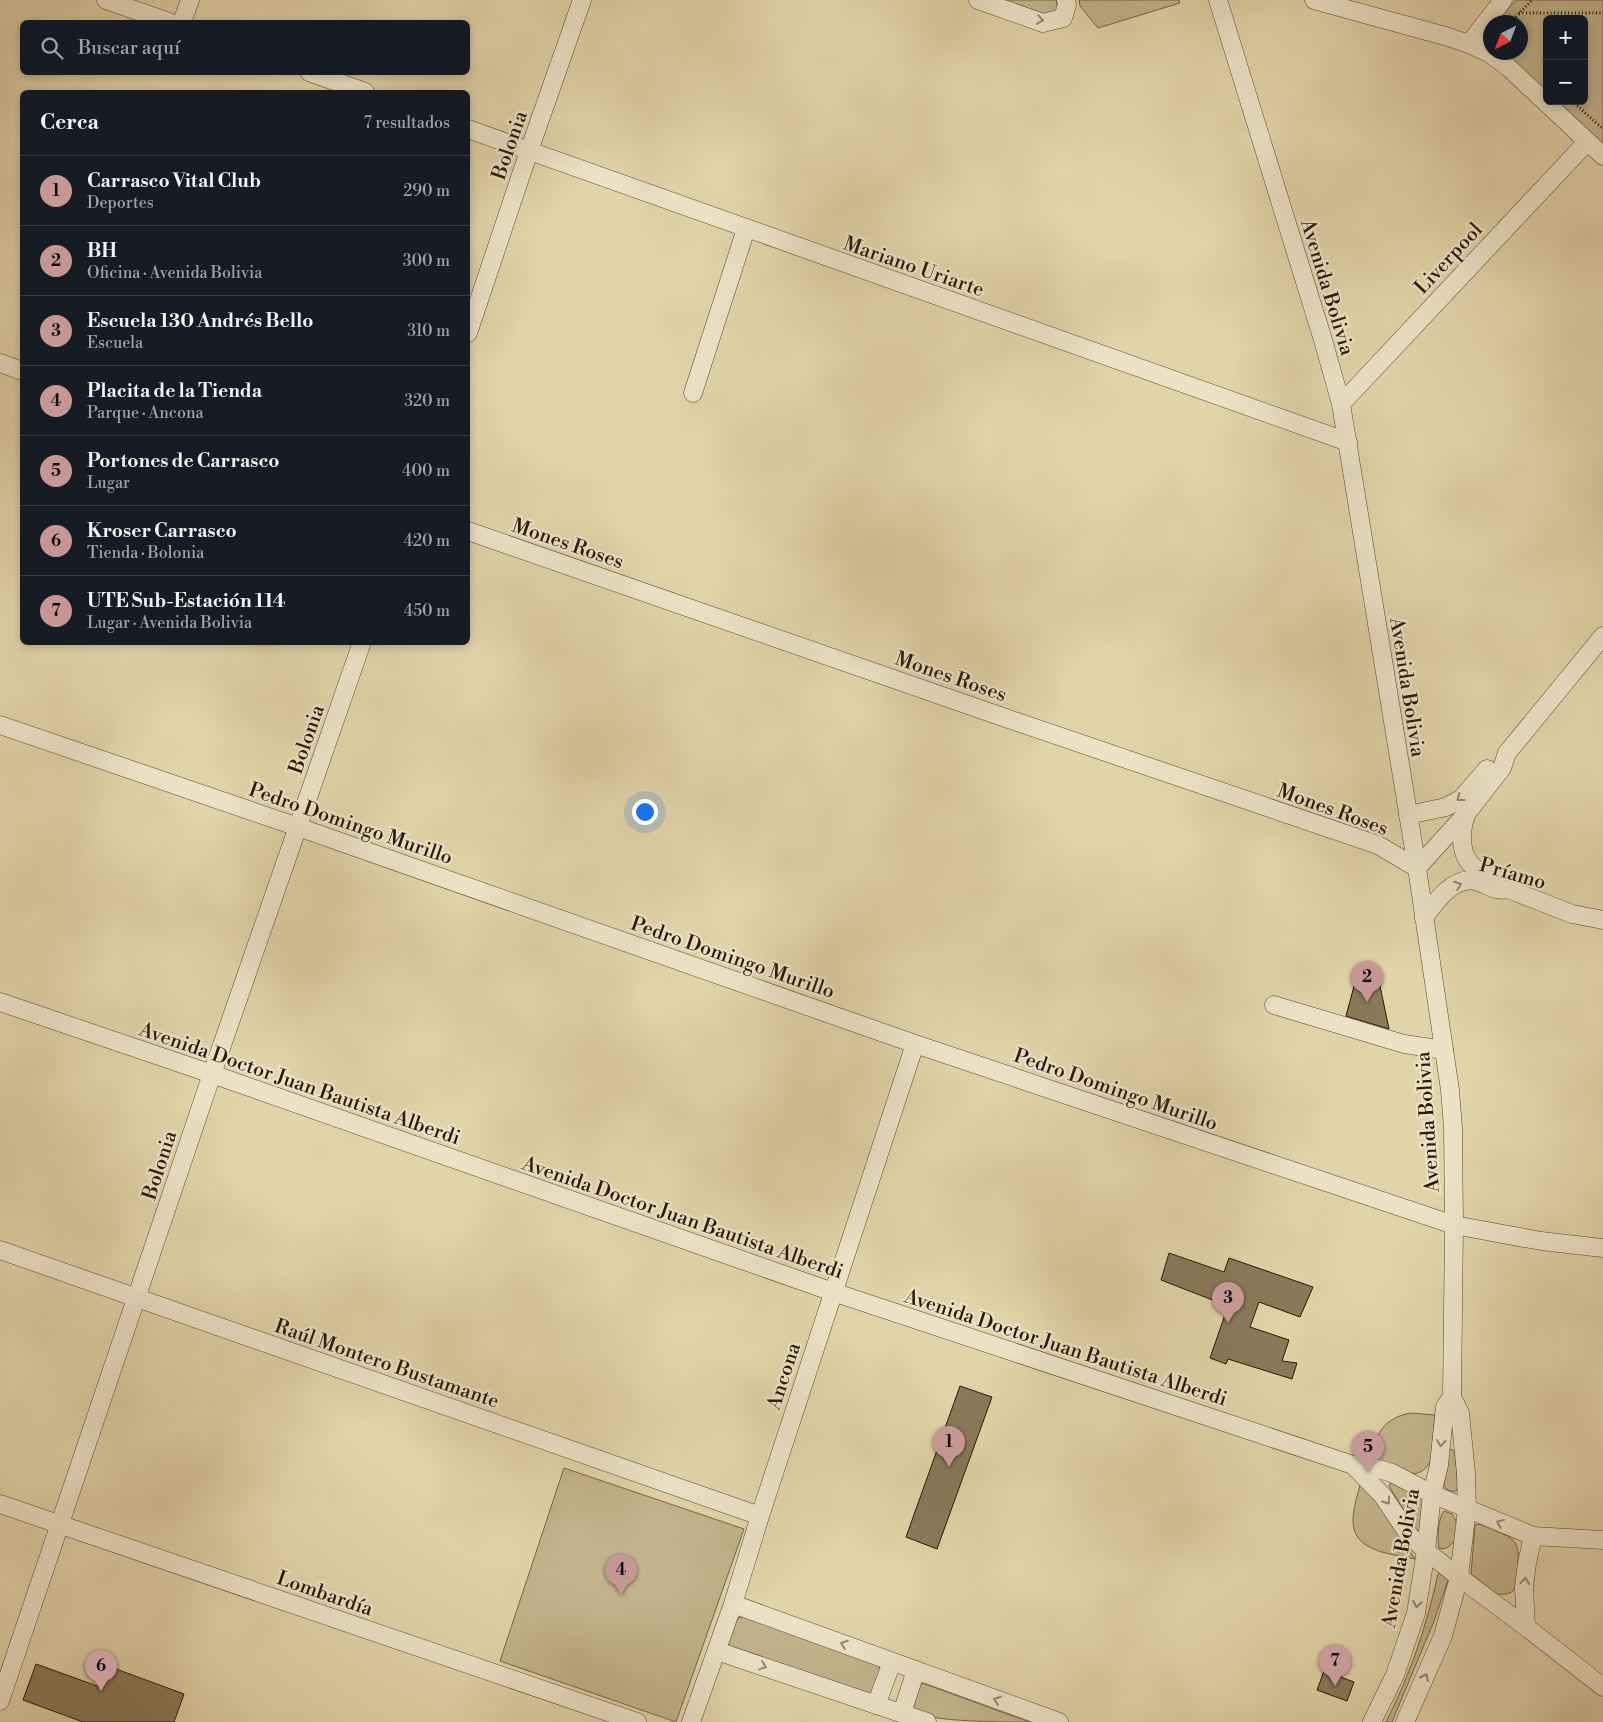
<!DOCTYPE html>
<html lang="es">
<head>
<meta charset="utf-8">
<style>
  :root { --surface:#171b24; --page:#20242c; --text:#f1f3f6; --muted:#9ea1a6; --line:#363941; --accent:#c59692 }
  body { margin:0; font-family:"Libre Bodoni",serif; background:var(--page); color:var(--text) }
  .controls { position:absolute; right:15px; top:15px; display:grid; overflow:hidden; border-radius:8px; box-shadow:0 2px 8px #0003 }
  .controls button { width:45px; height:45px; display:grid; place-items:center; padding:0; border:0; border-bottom:1px solid var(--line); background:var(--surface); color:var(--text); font:25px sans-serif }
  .compass { position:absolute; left:1483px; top:15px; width:45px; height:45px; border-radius:50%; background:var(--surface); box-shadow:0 2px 8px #0003; rotate:222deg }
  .you { position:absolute; left:644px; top:811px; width:18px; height:18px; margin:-12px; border:4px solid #fff; border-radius:50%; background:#1a73e8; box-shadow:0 0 0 8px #1a73e833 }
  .badge { display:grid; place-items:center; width:32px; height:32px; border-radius:50%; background:var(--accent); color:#111; font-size:16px; font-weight:700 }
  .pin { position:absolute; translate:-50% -41px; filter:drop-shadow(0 1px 2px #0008) }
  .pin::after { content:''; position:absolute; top:26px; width:18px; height:15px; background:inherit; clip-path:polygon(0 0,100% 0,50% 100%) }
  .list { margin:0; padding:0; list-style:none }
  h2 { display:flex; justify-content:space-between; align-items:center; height:65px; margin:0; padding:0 20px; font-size:21px }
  h2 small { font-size:16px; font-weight:400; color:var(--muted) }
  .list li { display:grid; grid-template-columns:32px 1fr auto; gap:15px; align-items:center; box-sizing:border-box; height:70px; padding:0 20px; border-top:1px solid var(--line) }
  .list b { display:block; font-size:19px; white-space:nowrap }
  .list p { margin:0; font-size:16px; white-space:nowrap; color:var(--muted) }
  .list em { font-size:16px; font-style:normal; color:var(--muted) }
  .icon { flex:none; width:28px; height:28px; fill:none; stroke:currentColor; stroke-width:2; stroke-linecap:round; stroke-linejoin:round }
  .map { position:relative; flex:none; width:1603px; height:1722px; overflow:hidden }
  .search { position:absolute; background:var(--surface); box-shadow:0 2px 8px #0003; left:20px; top:20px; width:450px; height:55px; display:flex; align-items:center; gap:12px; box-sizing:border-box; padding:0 18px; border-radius:8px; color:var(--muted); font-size:19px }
  .panel { position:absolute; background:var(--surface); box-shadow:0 2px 8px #0003; left:20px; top:90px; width:450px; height:555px; border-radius:8px }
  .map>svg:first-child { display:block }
  .green { fill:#c2b48d; stroke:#756649 }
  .building { fill:#887a5a; stroke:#281805 }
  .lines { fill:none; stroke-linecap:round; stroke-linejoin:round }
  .minor-casing { stroke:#56472e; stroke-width:19 }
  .path { stroke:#281805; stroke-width:3; stroke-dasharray:1 2.5; stroke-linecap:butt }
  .minor { stroke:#ece3c7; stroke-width:18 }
  .oneway { stroke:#948870 }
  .labels { text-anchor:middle; stroke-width:4.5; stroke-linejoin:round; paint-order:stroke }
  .street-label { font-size:20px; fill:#281805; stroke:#ece3c7 }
</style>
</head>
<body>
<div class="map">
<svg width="1603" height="1722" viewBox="0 0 1603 1722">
  <rect width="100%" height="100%" fill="#e1d4a9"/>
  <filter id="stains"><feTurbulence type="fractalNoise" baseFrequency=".004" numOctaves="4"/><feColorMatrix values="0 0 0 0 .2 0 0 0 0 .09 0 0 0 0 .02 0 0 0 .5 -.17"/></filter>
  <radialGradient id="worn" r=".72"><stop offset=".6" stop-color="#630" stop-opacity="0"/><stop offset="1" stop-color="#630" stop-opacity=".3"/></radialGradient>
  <g class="green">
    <path d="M995,0H1056L1058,10L1056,13L1045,15Z"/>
    <path d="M1079,0H1179L1180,3L1098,28L1080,6Z"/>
    <path d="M1516,0H1603V145L1555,101H1584V19H1547V94L1502,53L1520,52V22H1496Z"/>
    <path d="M1410,1413L1435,1415L1431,1459C1428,1467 1424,1471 1415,1474L1369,1459C1377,1434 1382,1419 1410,1413Z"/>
    <path d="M1451,1449L1455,1452L1458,1487L1456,1491C1452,1492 1445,1490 1444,1485L1448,1453Z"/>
    <path d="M564,1468L744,1529L676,1722L500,1661Z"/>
    <path d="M1392,1481L1424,1499L1420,1531H1416L1389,1486Z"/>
    <path d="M1360,1485L1369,1490L1415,1559C1392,1554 1353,1552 1353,1521C1353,1509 1357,1497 1360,1485Z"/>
    <path d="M1444,1511L1452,1514C1461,1527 1460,1542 1444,1549L1439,1548C1437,1540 1438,1517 1444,1511Z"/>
    <path d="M1479,1524C1488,1527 1507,1534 1514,1541C1519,1546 1518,1556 1518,1563C1518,1580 1520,1597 1497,1594L1471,1574L1475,1525Z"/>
    <path d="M1440,1573L1448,1580L1434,1621L1392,1722H1386C1410,1675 1427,1625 1438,1574Z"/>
    <path d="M740,1617H745L877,1665L881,1669L871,1698L728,1649C728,1639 732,1624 740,1617Z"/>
    <path d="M921,1684H925L1029,1722C1000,1722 935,1722 912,1712L919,1685Z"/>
  </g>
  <g class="building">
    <path d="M1357,975L1379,981L1389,1029L1346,1016Z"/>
    <path d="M1169,1253L1224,1272L1229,1258L1313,1287L1300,1317L1259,1302L1250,1327L1289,1340L1282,1361L1297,1363L1292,1379L1228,1359L1226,1364L1210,1358L1228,1306L1161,1280Z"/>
    <path d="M960,1386L992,1397L937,1549L906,1537Z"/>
    <path d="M36,1664L100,1687L108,1666L184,1694L174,1722H83L23,1700Z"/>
    <path d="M1324,1671L1354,1682L1347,1701L1317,1690Z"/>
  </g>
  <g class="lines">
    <g class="minor-casing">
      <g id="minor">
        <path d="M106,0L169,22"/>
        <path d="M978,0L1043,23L1063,18L1067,5L1066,0"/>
        <path d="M1218,0L1323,340L1341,404L1417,868L1450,1090L1453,1128L1454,1225L1452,1397L1460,1413L1466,1473L1467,1509L1459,1577L1443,1636L1405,1722"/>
        <path d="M1314,0L1445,36L1469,44L1489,53L1509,68L1603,156"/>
        <path d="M182,22L190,0"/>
        <path d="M1469,44L1503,0"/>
        <path d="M309,72L365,92"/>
        <path d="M468,129L1348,442"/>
        <path d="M468,333L529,151L582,0"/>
        <path d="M0,363L22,371"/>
        <path d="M693,393L746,229"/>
        <path d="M1341,404L1587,142"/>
        <path d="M468,531L997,715L1378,845L1417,868L1467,813L1502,768L1507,753L1603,636"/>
        <path d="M0,725L298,827L915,1044L1454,1225L1541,1241L1603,1248"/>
        <path d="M1408,815L1446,807L1461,799L1487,769"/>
        <path d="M1466,815C1460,832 1459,856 1475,868C1481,873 1489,876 1496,879"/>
        <path d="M1424,918C1434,903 1453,876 1475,881C1487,884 1495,892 1508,889L1572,914L1603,920"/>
        <path d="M0,1002L212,1074L833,1292L1353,1465L1383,1496L1409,1535L1426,1551L1459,1577L1526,1627L1603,1687"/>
        <path d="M1274,1005L1404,1044L1444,1050"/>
        <path d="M0,1250L760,1516"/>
        <path d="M1353,1465L1361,1464L1392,1473L1432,1494L1533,1536L1603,1540"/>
        <path d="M0,1504L637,1722"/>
        <path d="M733,1604L1059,1722"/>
        <path d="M1526,1627L1524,1587L1527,1563L1533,1536"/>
        <path d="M717,1651L927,1722"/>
        <path d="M0,1701L212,1074L362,642"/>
        <path d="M876,1705L892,1662"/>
        <path d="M902,1713L916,1670"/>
        <path d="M691,1722L733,1604L760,1516L915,1044"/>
        <path d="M1372,1722L1395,1675L1416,1613L1426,1551L1432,1494L1439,1465L1445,1407L1452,1397"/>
      </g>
    </g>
    <g class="path">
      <path d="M1519,13H1603"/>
      <path d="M1511,22L1532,0"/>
      <path d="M1572,101L1603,129"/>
    </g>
    <use href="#minor" class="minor"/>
  </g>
  <defs><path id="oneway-chevron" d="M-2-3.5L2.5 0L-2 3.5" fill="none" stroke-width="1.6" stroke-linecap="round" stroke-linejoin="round" transform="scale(1.25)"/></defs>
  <g class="oneway">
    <use href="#oneway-chevron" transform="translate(1040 20) rotate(9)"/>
    <use href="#oneway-chevron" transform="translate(1460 798) rotate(143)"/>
    <use href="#oneway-chevron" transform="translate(1458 885) rotate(-20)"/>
    <use href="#oneway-chevron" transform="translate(1441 1443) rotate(96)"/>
    <use href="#oneway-chevron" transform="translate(1387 1501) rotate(55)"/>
    <use href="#oneway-chevron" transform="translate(1500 1523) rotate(-158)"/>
    <use href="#oneway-chevron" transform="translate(1525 1581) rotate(-85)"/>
    <use href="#oneway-chevron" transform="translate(1417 1604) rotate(100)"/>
    <use href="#oneway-chevron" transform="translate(844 1644) rotate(-160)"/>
    <use href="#oneway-chevron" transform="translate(763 1666) rotate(19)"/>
    <use href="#oneway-chevron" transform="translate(1425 1677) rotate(-66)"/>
    <use href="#oneway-chevron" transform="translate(997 1700) rotate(-160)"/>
  </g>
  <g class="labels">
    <g class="street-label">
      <text transform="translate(509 145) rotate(-71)" y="7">Bolonia</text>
      <text transform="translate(1448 258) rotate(-47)" y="7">Liverpool</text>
      <text transform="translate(914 266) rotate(19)" y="7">Mariano Uriarte</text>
      <text transform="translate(1328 287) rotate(73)" y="7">Avenida Bolivia</text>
      <text transform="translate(568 543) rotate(19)" y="7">Mones Roses</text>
      <text transform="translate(951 676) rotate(19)" y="7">Mones Roses</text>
      <text transform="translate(1408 687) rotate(81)" y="7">Avenida Bolivia</text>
      <text transform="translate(306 739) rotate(-71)" y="7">Bolonia</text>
      <text transform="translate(1333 809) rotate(20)" y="7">Mones Roses</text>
      <text transform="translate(351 823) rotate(19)" y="7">Pedro Domingo Murillo</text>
      <text transform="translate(1513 873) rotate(16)" y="7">Príamo</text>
      <text transform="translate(733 957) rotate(19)" y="7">Pedro Domingo Murillo</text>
      <text transform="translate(300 1083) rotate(19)" y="7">Avenida Doctor Juan Bautista Alberdi</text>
      <text transform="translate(1116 1089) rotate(19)" y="7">Pedro Domingo Murillo</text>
      <text transform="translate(1427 1122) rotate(-94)" y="7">Avenida Bolivia</text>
      <text transform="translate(159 1165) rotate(-72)" y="7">Bolonia</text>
      <text transform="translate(683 1217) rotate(19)" y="7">Avenida Doctor Juan Bautista Alberdi</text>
      <text transform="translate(1066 1347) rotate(18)" y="7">Avenida Doctor Juan Bautista Alberdi</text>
      <text transform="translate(387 1363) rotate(19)" y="7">Raúl Montero Bustamante</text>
      <text transform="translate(783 1376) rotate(-72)" y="7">Ancona</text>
      <text transform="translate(1400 1558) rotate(-80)" y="7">Avenida Bolivia</text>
      <text transform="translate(325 1593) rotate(19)" y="7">Lombardía</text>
    </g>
  </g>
  <rect width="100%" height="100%" filter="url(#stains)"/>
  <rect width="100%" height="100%" fill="url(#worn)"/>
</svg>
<div class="controls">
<button>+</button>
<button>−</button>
</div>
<svg class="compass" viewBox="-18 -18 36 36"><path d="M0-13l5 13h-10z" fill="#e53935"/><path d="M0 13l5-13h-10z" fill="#9ea1a6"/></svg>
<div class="you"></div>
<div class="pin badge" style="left:949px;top:1467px">1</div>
<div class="pin badge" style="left:1367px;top:1002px">2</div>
<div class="pin badge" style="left:1228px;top:1323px">3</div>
<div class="pin badge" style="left:621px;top:1595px">4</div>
<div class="pin badge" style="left:1368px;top:1472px">5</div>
<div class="pin badge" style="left:101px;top:1691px">6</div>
<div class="pin badge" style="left:1335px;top:1686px">7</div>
<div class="search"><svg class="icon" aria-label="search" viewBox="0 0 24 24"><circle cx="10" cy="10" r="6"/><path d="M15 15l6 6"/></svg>Buscar aquí</div>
<section class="panel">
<h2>Cerca<small>7 resultados</small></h2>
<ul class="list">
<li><span class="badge">1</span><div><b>Carrasco Vital Club</b><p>Deportes</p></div><em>290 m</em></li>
<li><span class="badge">2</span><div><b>BH</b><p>Oficina · Avenida Bolivia</p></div><em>300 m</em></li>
<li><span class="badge">3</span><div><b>Escuela 130 Andrés Bello</b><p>Escuela</p></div><em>310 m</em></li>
<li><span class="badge">4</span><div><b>Placita de la Tienda</b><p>Parque · Ancona</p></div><em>320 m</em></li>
<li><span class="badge">5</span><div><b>Portones de Carrasco</b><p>Lugar</p></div><em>400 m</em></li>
<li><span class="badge">6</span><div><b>Kroser Carrasco</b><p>Tienda · Bolonia</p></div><em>420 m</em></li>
<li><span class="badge">7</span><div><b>UTE Sub-Estación 114</b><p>Lugar · Avenida Bolivia</p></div><em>450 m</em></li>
</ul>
</section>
</div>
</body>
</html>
